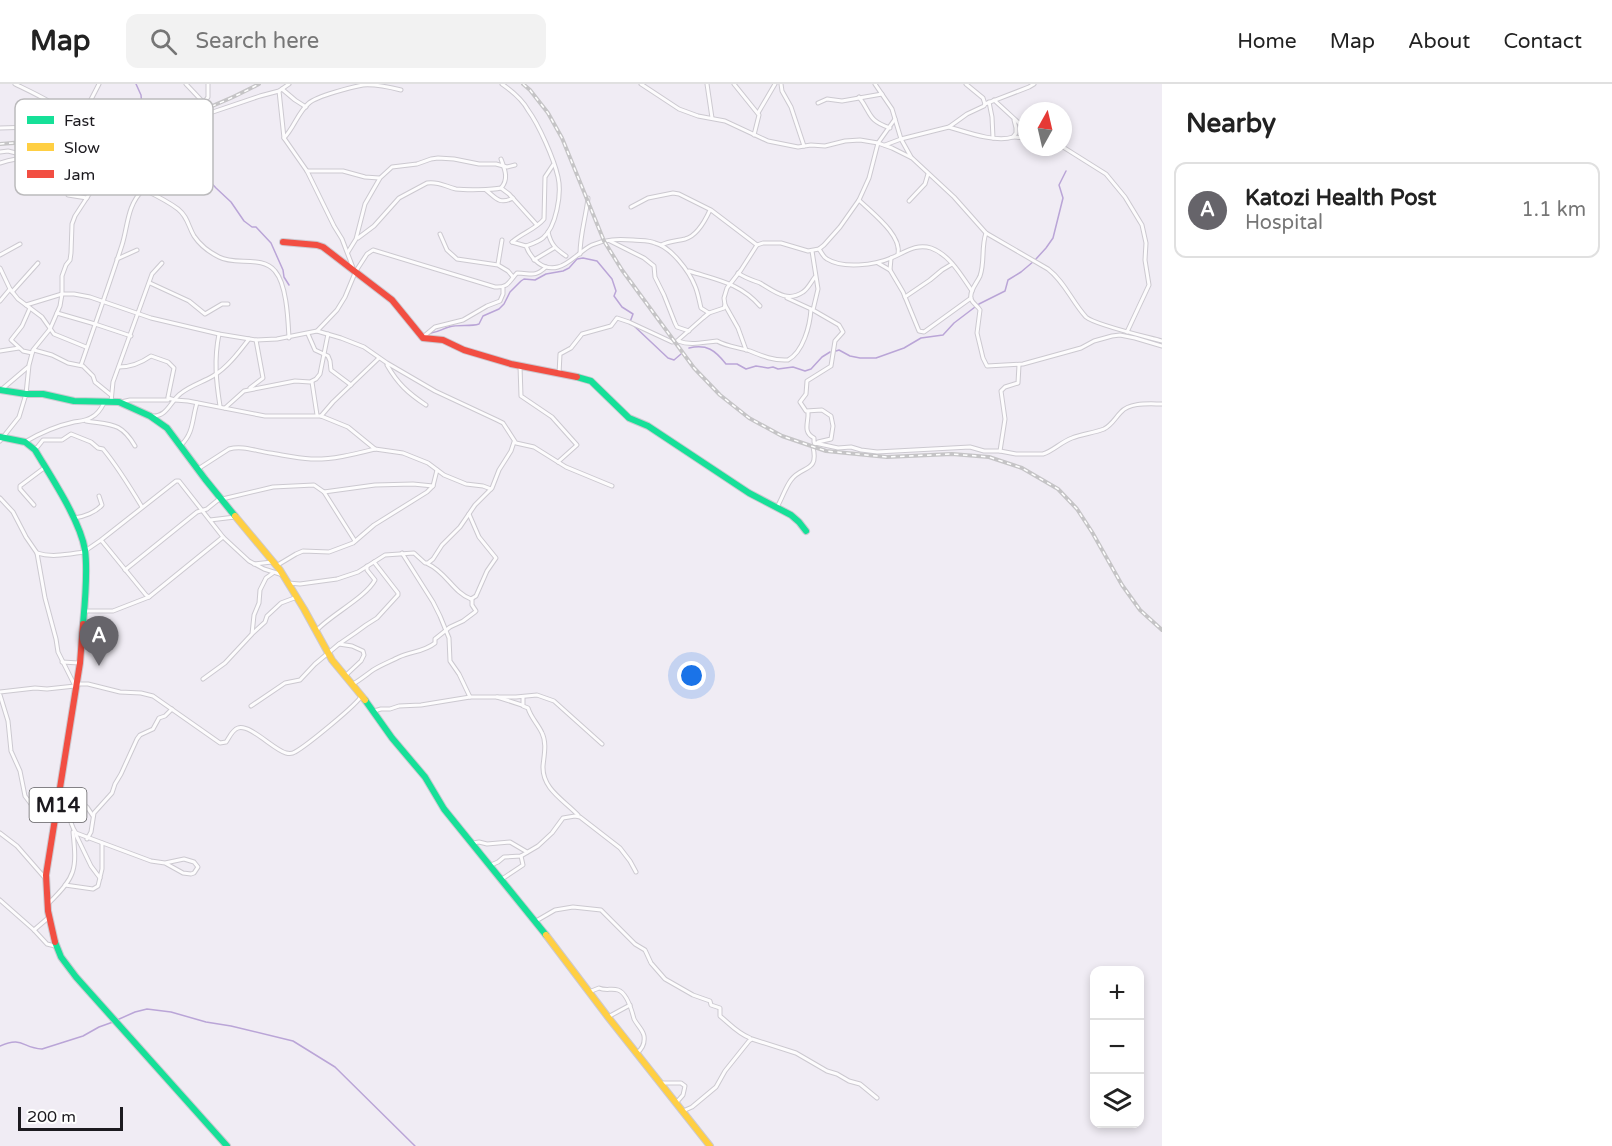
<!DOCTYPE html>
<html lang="en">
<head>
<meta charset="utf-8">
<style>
  :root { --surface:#fff; --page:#f2f2f2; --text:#222; --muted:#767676; --line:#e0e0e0; --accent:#66646a }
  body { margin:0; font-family:"Varela Round",sans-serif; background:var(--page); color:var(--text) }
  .controls { position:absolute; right:18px; bottom:18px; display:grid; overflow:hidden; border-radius:12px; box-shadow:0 3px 9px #0003 }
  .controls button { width:54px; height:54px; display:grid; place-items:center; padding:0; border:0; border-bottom:2px solid var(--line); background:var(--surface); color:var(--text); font:30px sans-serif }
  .compass { position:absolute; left:1018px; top:18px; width:54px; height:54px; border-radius:50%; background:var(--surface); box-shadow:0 3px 9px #0003; rotate:8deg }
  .scale { position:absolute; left:18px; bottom:15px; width:105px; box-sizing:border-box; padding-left:6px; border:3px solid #1c1a1f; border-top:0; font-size:16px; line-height:21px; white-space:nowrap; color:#1c1a1f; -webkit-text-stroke:4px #fff; paint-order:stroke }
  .you { position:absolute; left:692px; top:592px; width:21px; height:21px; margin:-15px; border:4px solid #fff; border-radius:50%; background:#1a73e8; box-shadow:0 0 0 9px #1a73e833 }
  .badge { display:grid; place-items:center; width:39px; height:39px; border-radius:50%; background:var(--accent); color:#fff; font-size:20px; font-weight:700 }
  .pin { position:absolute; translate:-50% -50px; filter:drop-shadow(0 2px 3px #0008) }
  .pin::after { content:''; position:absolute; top:32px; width:21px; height:18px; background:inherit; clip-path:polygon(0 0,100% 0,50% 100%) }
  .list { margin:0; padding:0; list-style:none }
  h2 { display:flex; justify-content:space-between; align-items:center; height:78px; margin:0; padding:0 24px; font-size:26px }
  h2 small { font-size:20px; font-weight:400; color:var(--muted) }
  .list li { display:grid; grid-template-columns:39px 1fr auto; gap:18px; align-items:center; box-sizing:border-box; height:96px; margin:0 12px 12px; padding:0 12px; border:2px solid var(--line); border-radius:12px }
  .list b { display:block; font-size:22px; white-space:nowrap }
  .list p { margin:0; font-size:20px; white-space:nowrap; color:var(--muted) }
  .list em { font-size:20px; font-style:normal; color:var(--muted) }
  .icon { flex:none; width:33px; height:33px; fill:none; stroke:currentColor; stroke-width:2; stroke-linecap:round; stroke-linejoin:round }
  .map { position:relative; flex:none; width:1162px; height:1062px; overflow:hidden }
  header { display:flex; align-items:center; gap:36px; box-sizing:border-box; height:84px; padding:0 30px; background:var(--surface); border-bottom:2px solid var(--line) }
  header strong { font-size:28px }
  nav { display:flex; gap:33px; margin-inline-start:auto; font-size:21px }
  .search { width:420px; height:54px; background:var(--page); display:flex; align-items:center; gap:15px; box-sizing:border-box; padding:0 21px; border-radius:12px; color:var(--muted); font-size:22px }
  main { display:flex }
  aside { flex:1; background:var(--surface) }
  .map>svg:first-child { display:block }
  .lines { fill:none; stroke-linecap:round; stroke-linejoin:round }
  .stream { stroke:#baa5d7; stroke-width:1.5 }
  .street-casing { stroke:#ccc9d0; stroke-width:5 }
  .fast-casing { stroke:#ccc9d0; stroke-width:8 }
  .slow-casing { stroke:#ccc9d0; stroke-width:8 }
  .jam-casing { stroke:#ccc9d0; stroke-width:8 }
  .street { stroke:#fdfcfd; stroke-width:3 }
  .fast { stroke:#16e098; stroke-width:6 }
  .slow { stroke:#ffcf43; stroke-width:6 }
  .jam { stroke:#f24e42; stroke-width:6 }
  .rail-casing { stroke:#c5c4c6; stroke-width:4 }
  .rail { stroke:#fff; stroke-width:1.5; stroke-dasharray:4.5; stroke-linecap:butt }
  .labels { text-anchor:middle; stroke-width:4.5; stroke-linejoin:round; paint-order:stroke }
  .shield { fill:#fff; stroke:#605f62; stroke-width:1.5 }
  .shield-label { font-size:20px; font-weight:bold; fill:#1c1a1f }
  .key { fill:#fff; stroke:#bbbabc; stroke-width:1.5 }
  .key-label { font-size:16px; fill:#1c1a1f }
</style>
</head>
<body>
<header>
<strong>Map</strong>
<div class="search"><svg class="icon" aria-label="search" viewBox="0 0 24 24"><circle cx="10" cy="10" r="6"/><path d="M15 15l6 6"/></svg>Search here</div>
<nav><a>Home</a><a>Map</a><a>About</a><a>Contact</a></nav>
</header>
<main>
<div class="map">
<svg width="1162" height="1062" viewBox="0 0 1162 1062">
  <rect width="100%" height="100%" fill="#f0ecf4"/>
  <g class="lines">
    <g class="stream">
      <path d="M136,0L141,11L142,22"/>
      <path d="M151,57L165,70L174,75L179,73L190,82L202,89L216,104L231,118L244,137L252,143H256L271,159L283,186L284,193L289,201"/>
      <path d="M1036,175L1046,164L1053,154L1063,114L1059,101L1066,87"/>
      <path d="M633,241L668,274L674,276L681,270"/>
      <path d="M431,249C439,248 442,245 449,243C459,240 470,243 479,240L483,232L499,225L504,220L510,208L521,197L524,195L535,196L546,190L563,187L569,184L577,175L583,174L597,177L612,195L616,207L614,212L622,223L633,230L630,238"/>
      <path d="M689,264C707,260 715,266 726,280H737L746,285L756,282L768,284L773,283L778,285L793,283L805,287L811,285L822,273L830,268"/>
      <path d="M836,267L839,266L850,272L860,274H876L904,264L921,254L943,251L954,239L979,220L1005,207L1008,196L1021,188L1034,177"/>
      <path d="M117,936L135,928L147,925L171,928L206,938L231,942L293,957L335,983L415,1062"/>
      <path d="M0,962C23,952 22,964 42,965L83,952L99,943L113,938"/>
    </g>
    <g class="street-casing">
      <g id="street">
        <path d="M186,0L204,19L208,13V0"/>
        <path d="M502,0C512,7 522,15 528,26C539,41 554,75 558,93C562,110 556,143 543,154C538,158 532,160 526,162"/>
        <path d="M641,0L679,25L698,32L725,37L768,57L798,63L811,61L825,62L845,57L860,56L878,59L892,64L912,74L954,113L986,149L1048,185C1065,198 1072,218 1086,233C1095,241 1148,253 1162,257"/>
        <path d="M707,0L712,34"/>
        <path d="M734,0L759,31L754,51"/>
        <path d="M781,0L782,7L791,23L804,62"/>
        <path d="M282,5L295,16L306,23"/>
        <path d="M859,13C872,30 867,36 890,44"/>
        <path d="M994,16L1019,39L1027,48"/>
        <path d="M989,18L992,33L993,54"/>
        <path d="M818,19L827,15L842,17L882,10"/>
        <path d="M985,20L1029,3L1034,0"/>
        <path d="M758,29L775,0"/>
        <path d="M895,35L901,55L911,73"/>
        <path d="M949,43C966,48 996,59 1013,53L1016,49V44L1014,36"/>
        <path d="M0,44C22,43 48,44 69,49"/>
        <path d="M69,45L83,31L99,0"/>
        <path d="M1013,53L1027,54"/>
        <path d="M284,54C294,44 298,28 309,19C317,12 352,3 363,1C375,0 389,3 401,6"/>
        <path d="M69,60L131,59L160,50L201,32L260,12L279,7L289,0"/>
        <path d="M71,61L76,63L86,74"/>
        <path d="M885,61L901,55L949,43L967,30L984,22L985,20L983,14L966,0"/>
        <path d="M1063,63L1106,90L1125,113L1142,141L1146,159L1145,176L1149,201L1127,248"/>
        <path d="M0,68L8,67L28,72"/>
        <path d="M63,70C71,74 81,73 90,76C101,80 111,89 122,94C140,105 161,112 178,125C188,133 188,142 194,152C200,161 209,168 219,173C235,182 262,171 275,187C287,201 288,236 289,254"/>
        <path d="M0,79C10,76 19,74 29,73C43,72 56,74 68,66L69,63C69,54 71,41 68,33C63,22 27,6 15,0"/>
        <path d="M307,87H343L365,93L379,94"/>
        <path d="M501,104L509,110L537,141"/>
        <path d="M486,106C496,114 499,121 513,114"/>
        <path d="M68,111L87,114"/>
        <path d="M859,116C872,129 902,151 898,170"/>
        <path d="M909,117L925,100L928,90"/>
        <path d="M631,123L648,114L673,109L679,110L711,126L757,161"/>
        <path d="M548,148C551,161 556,165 566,172"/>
        <path d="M986,149C981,163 985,178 980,192C977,199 969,207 971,215C973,220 978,222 980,226L977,249L983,274L987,282L1023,280L1081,264L1094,257L1112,252L1120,251L1135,254L1162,262"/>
        <path d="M440,150L447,166L457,175L498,181L508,187L513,193"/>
        <path d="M358,154L374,142L399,114L427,99C439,97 446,103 456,105C465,106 492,106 501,104C509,95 505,86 501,75"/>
        <path d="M610,157L644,174L654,182L655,193L664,211L675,239L677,243L689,247"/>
        <path d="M512,158L526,162C531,175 543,187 558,183C569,181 581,166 592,161C606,155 618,155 633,156C640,157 648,156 655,159C671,163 689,187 695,202C698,209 699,216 701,224L709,229"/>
        <path d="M512,158C522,149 536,145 544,135L545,93L553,81"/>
        <path d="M661,161C669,157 676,157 685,155C697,152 705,137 710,126"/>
        <path d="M819,165C822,169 823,173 827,175C843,185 875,181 891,174C904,169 916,159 931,164C950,171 961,191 972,207"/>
        <path d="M812,167L818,205L813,226L839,241L843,248L835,257L831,282L807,297L806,310L800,318L806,327L822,326L831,332L833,342L831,355L818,358"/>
        <path d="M348,168L356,155L365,120L380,94L392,83L417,80L431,75L438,74L454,75L479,80H496L507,83L515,81"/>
        <path d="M580,170C580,150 586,133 588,114"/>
        <path d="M0,171L20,160"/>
        <path d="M891,174L890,186L903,208L919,247L924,248L971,214"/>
        <path d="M117,175L137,166"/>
        <path d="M534,176L554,164"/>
        <path d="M878,179L890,186"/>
        <path d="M498,180L502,156"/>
        <path d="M0,184L10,205L18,215L42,233L54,250L86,263"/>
        <path d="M356,187L367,170L373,166L495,203C509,204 509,197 517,189C531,189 534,194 546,183"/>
        <path d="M689,187C717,196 740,199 760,222"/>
        <path d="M738,189C745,194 752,196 760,199C774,207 787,219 803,208C808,205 811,198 815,193"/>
        <path d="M150,199L189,217L205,230L222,220H228"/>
        <path d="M12,208L38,179"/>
        <path d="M905,213L930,196L942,186L952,180"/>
        <path d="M787,214L811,225"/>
        <path d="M0,217L10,205"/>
        <path d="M26,221L62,210H74L90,213L151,234L219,250L256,256L277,255L317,247L337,226L345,213L355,189L342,155L334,142L307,87L284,54L279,7"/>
        <path d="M725,221L738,244L746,266"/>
        <path d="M30,224L22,242L11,256L23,267L32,269"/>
        <path d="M57,229L95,240L131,252"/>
        <path d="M317,247L341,254L364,263L387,279L435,307L497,336L503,339L516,359L534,363L566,383L612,402"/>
        <path d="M219,250C214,275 216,297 220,322"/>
        <path d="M308,250L315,266L328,272L330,277L331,286L351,301"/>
        <path d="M423,253L435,243L463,236L487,222L500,217L503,210V204"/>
        <path d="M678,257C691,262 704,258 717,257C728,263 738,263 750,267C762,272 774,277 788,276C803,268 810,242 811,225"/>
        <path d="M34,266L52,271L68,279L83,282L93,292L95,298L111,311"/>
        <path d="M0,267L19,264"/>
        <path d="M81,281C95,241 109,201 122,161C128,142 127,121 143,106"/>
        <path d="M387,281C398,300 408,309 426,321"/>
        <path d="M520,282L521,312L552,333L577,361L558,378"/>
        <path d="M119,283C132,283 141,279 151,272L168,278L174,284L168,313"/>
        <path d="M559,290L560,270L571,264L582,250L611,242L617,234L629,238L672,258L677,257L703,234L709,229L724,224L725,221L724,214L727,204L741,186L757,161L763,159H781L808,167L819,165L824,161L840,143L859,116L869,94L878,59L895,35L892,25L875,0"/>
        <path d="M312,298L317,331"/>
        <path d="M250,304L263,294L256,256"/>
        <path d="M1,306L28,283"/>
        <path d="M111,318L113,298L152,190L162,179"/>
        <path d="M121,318L130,316H168V314L175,316L188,317L265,332H321L348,343L375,365"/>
        <path d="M225,324L244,307L295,297L310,298L316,295L320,290L328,250"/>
        <path d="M808,328C809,338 802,348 814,354V358"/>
        <path d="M152,332C167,333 170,318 180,310C189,302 203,298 213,292C227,284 239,268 249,255"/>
        <path d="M321,332L333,318L379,274"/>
        <path d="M86,337C111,341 121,338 135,362"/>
        <path d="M0,357L19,333L26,310L29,281L33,266L50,245L60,222L62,210V192L66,181L70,176L71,169L72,140L75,132L90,109L95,95L103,85L107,59"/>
        <path d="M25,358C40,349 56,342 74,338C80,337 86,337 92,333C98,330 101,325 104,319"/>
        <path d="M181,361C194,349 192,334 197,319"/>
        <path d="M35,366L43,356H62L71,350L91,358L98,364L103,365C118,383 130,403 142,423"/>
        <path d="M1000,367L1005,335L1001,307L1005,303L1018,299L1019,281"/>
        <path d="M198,385L229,365C242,361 256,367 270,369C283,371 297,374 311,375C332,376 355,370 375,365L403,369L428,379L444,391L466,400L483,402L491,405"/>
        <path d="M324,408L355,457"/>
        <path d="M0,414L13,428L26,453L37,469L45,514L56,555L58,568L75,602"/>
        <path d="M34,421L20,405V402L44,384"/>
        <path d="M777,423C782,415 785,404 791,396C802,381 819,389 813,363L815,359L838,364L851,363L861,366L877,368L970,363L984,367H1000L1016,370H1043C1053,367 1061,358 1072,354C1082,350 1094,349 1104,345C1112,341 1115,334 1121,328C1130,318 1149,320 1162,320"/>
        <path d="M74,434C84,433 96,428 102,421L99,412"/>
        <path d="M210,436L235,433"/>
        <path d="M223,453L249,477L264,485L283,491"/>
        <path d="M85,467L101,456L176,397H179L223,453L149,513L146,511L101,456"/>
        <path d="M37,469C52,474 69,470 84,468"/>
        <path d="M402,469L433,518L440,532L449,554L450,577L459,590L470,613"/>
        <path d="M254,480L272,478"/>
        <path d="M428,480C446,488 453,508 471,515L476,512L487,487L496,474L479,453L469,430"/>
        <path d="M276,482L296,470L303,467L329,468L353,459L374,441L427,408L433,402L437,386"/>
        <path d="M125,486L197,428L207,425L218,416L273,403L314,401L324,408L375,401L413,400L433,402"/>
        <path d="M288,499L300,500L337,495L358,488L385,471L414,469L425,479H428L433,475L442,461L460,443L475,421L492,404L499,386L511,367L514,358"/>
        <path d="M85,527H113L149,513"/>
        <path d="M317,546C332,530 365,514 375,496L367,486V482"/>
        <path d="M253,549L265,538L267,532L281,519L297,513"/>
        <path d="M339,560L352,562L363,567L364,571L361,577L345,592"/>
        <path d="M62,578L79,579"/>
        <path d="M203,595L225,579L252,550L254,531L259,519L260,506L266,494L273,489"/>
        <path d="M78,600H88L120,608L141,609L153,612L220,659L226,658C229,654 232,646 238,644C250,640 274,666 286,669C290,670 292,670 295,668C306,662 358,620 362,611"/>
        <path d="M353,600C360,596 366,591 373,586C381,581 391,577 399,573C412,567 424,568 435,559V555L450,543L463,537L475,528L476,527L472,521V515"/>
        <path d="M0,608L35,604L47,605L75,602"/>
        <path d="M0,611L8,637L11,667L20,687L25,712L31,720L56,729"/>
        <path d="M497,613L522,621"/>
        <path d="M523,613V622L528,624C531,634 538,640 542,649C547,659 544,671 543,682C542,705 564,716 578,731"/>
        <path d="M251,622L285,599L300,596L315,580L339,560L355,549L366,541L377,534L398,511V509L374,478"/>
        <path d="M374,627L381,625H390L399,622L421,621L470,613H516L537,611L554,617L602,660"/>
        <path d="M61,702C67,716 68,739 76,749L151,777L165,779L184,775L194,778L198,783L194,789L191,790L183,789L165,779"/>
        <path d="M65,708L87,723L93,732"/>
        <path d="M0,749L17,762L45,794"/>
        <path d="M76,751L91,782L100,794"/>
        <path d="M87,755L91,748L94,729L112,709L115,700L121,690L137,655L140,651L153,645L159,634L165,632L172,625"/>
        <path d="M473,759L479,758L487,760L510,758L527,768"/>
        <path d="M491,781L498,778L504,773L521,772L538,762L552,749L563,734L575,732L580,733L620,764L630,777L636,788"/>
        <path d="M502,795L523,781L521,772"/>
        <path d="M65,801L93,805L98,802L102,785V759"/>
        <path d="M0,816L34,846L47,860L55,862"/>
        <path d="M49,819C76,792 77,786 73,748"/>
        <path d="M536,837L555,826L573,823L601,826L635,860L645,866L651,879L665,895L693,911L710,917L711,921L720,924V932C730,940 737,949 750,954"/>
        <path d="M34,846L48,834"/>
        <path d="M589,908L599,904C605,907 612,904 618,906C627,909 632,927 634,935C637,941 643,946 644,952C645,959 642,965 637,969"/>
        <path d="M608,933L630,921"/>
        <path d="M661,999H681L685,1002L683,1011L676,1019"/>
        <path d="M683,1027L692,1023L716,1003L725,987L749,957L752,955L796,969L827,987L837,990L849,997L860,1000L877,1014"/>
      </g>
    </g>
    <g class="fast-casing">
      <g id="fast">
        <path d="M577,293L591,297L629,334L648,342L749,409L791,431L799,438L806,447"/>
        <path d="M0,306L26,310H43L74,317L119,318L150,332L167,344L205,395L235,432"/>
        <path d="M0,353L25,358L35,366C51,393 80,436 85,466C88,488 85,518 83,540"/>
        <path d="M365,616L392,654L425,693L444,725L546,851"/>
        <path d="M55,858L61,873L76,893L227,1062"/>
      </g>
    </g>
    <g class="slow-casing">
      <g id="slow">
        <path d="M235,432L280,486L304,525L332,576L365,616"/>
        <path d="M546,851L608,933L710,1062"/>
      </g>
    </g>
    <g class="jam-casing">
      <g id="jam">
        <path d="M283,158L317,161L323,163L392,216L423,254L443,256L464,266L511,280L577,293"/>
        <path d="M55,858L48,827L46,791L80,579L83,540"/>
      </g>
    </g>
    <use href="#street" class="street"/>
    <use href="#fast" class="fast"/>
    <use href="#slow" class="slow"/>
    <use href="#jam" class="jam"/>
    <g class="rail-casing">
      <g id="rail">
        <path d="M523,0L530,6L548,29L562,54L604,157L622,186L694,284L720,311L749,334L782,352L826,367L887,373L952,370L989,373L1022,384L1058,405L1077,425L1092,448L1122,501L1140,526L1162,546"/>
        <path d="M0,60C23,58 46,57 69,55C138,49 198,33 259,0"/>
      </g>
    </g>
    <use href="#rail" class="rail"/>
  </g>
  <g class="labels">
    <rect class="shield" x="29.5" y="704" width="57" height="34" rx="4.5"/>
    <g class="shield-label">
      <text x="58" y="728">M14</text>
    </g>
  </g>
  <rect x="15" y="15" width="198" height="96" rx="9" class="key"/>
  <rect x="27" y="32" width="27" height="8" fill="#16e098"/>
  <rect x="27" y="59" width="27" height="8" fill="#ffcf43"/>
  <rect x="27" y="86" width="27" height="8" fill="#f24e42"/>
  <g class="key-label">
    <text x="64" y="42">Fast</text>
    <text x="64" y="69">Slow</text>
    <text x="64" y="96">Jam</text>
  </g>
</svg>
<div class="controls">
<button>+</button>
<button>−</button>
<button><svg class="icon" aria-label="layers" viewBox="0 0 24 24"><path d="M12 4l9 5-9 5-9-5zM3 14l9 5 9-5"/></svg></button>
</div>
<svg class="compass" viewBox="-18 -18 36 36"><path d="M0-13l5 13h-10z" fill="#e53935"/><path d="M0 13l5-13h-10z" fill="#767676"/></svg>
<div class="scale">200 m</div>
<div class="you"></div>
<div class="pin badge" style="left:99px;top:582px">A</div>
</div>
<aside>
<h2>Nearby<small></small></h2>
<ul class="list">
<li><span class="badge">A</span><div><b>Katozi Health Post</b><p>Hospital</p></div><em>1.1 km</em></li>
</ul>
</aside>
</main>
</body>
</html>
